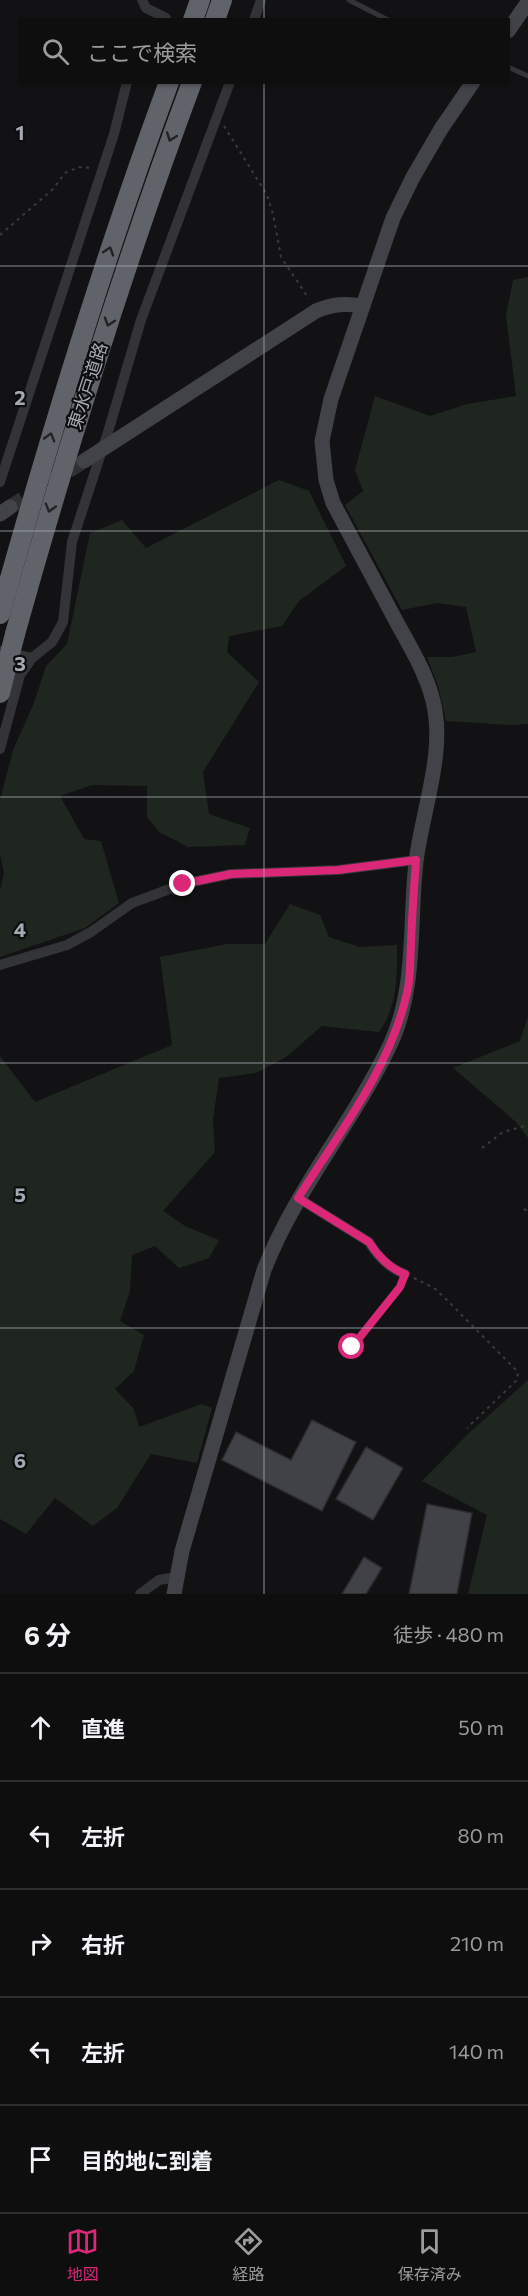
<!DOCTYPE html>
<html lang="ja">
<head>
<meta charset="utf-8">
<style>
  :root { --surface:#0e0e0f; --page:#1c1c1d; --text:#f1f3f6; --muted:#9b9c9e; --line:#2e2e2f; --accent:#db2777 }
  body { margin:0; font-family:Commissioner,"Noto Sans JP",sans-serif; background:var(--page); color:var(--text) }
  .stop { position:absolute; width:18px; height:18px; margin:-14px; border:4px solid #db2777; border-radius:50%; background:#fff }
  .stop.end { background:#db2777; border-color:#fff; box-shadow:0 2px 6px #0008 }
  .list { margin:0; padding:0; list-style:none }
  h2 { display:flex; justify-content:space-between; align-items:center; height:78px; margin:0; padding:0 24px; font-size:26px }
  h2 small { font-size:20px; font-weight:400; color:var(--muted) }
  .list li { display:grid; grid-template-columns:39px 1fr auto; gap:18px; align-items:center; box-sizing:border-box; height:108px; padding:0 24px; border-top:2px solid var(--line) }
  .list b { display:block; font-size:22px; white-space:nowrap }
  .list em { font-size:20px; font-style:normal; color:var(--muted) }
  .icon { flex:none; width:33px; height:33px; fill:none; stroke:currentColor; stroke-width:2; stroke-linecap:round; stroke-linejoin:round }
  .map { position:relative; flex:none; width:528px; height:1594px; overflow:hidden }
  .search { position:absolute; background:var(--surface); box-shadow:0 2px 4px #0004; left:18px; right:18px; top:18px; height:66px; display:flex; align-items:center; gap:15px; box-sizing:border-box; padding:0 21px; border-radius:0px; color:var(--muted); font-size:22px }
  .sheet { height:618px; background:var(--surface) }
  nav { display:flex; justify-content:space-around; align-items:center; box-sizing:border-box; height:84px; border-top:2px solid var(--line); background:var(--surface); font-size:16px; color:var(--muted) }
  nav a { display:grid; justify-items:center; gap:3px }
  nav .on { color:var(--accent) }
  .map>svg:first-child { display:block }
  .green { fill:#1f261f }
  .building { fill:#414247; stroke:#2c2c2f; stroke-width:1.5 }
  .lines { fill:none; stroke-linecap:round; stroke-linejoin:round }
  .secondary-tunnel { stroke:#2f3034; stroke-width:15; stroke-dasharray:15 8; stroke-linecap:butt }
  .path { stroke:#393b3f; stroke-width:2; stroke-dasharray:3 4.5; stroke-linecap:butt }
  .lane { stroke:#333438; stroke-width:5 }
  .street { stroke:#333438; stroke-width:10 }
  .secondary { stroke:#414348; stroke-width:15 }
  .highway { stroke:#606369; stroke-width:20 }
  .highway-bridge { stroke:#606369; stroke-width:20 }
  .oneway { stroke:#222226 }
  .route { stroke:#db2777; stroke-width:8 }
  .grid { fill:none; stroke:#a4aab3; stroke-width:1.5; stroke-opacity:0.55 }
  .labels { text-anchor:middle; stroke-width:4.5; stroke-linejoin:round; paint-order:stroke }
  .street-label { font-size:18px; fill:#a4aab3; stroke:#0d0d0f }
  .grid-label { font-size:20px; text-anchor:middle; font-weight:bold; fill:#a4aab3; stroke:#0d0d0f; stroke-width:4.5; stroke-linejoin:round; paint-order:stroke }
</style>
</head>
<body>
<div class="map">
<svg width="528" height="1594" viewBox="0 0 528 1594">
  <rect width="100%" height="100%" fill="#121214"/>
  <g class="green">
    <path d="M528,277V724L512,725L446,721L438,686L427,657H452L476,652L466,607L437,603L402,610L345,505L363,491L355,470L375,396L430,416L467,404L516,396L506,315L513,280Z"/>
    <path d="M279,480L309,491L346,566L299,601L282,626L229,636L227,652L259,682L203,772L209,814L250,828L245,845L188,847L159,832L147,817V786L92,785L60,796L84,839L101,841L119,903L85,928L0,957V891L4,873L0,854V800L13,750L34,703L46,666L67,644L90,533L122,520L146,548Z"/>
    <path d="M290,904L320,915L329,937L360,947L397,945C397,976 398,1006 379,1032L322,1026L286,1057L256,1073L219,1078L213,1120L215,1152L163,1211L185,1226L219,1240L209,1258L179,1268L155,1246L132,1255L130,1291L120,1321L144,1335L134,1371L115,1389L134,1409L139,1427L202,1404L212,1408L197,1463L151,1454L117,1508L93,1526L55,1498L26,1534L0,1519V1056L35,1102L172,1045L160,957L227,944H265Z"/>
    <path d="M528,1016V1138L516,1122L453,1068L520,1041Z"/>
    <path d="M528,1380V1594H468L487,1515L422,1481L467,1435Z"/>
  </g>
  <g class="building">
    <path d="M312,1420L356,1442L322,1511L222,1460L236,1432L291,1460Z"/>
    <path d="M366,1447L403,1468L373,1520L336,1499Z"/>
    <path d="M427,1504L472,1513L457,1594H409Z"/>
    <path d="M364,1557L382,1568L366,1594H342Z"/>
  </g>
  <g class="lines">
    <path class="secondary-tunnel" d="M10,507L84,461"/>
    <g class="path">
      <path d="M224,126L267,195L273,214L281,257L309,299"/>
      <path d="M0,235L53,189L65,173L79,167L91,168"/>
      <path d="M482,1148L503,1132L528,1125"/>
      <path d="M524,1209L528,1211"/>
      <path d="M414,1278L434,1288L445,1298L518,1372L517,1380L467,1428"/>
      <path d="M352,1347L401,1285"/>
    </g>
    <g class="lane">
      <path d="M349,0L388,20"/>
      <path d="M508,67L528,76"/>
    </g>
    <g class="street">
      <path d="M142,0L146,8L166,18"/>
      <path d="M254,20L261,0"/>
      <path d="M0,482L114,134L127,82"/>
      <path d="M0,651L32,658"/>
      <path d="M0,749L20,675L32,658L52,642L63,622L72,542L108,432L141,320L230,82"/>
      <path d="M0,965L67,945L91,932L132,903L183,884L231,874L338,870L416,860"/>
      <path d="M298,1198L369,1242C377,1256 390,1269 405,1274"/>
      <path d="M140,1594L159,1580L176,1577"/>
    </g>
    <g class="secondary">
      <path d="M508,31L528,2"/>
      <path d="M84,461L316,311C333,304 345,303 363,306"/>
      <path d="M0,514L10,507"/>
      <path d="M174,1594L182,1551L264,1270C296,1188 353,1123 390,1045C417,988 409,923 416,862C422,811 446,752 433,701C426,672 409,645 395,619C374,580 354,542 333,503L326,480L322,441L331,399L393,218L413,177L441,129L473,82"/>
    </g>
    <g class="highway">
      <path d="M193,20L200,0"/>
      <path d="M215,20L222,0"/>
      <path d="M0,614C50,435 104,257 169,82"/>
      <path d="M15,634C67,448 124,264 192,82"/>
    </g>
    <path class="highway-bridge" d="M0,693L15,634"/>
  </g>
  <defs><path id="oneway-chevron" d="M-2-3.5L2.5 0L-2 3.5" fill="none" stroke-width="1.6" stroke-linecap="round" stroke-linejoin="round" transform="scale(1.5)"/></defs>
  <g class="oneway">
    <use href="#oneway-chevron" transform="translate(171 137) rotate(110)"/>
    <use href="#oneway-chevron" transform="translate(109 251) rotate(-72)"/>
    <use href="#oneway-chevron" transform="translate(109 322) rotate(108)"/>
    <use href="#oneway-chevron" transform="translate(50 437) rotate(-74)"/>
    <use href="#oneway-chevron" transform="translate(50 508) rotate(106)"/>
  </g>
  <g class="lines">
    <path class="route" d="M183,884L231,874L338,870L416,860C414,888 412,915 411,943C410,959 411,977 407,993C390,1069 339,1133 298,1198L369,1242C377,1255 390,1269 405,1274L400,1287L352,1347"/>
  </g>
  <path class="grid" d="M264,0V20M264,82V1594M0,266H528M0,531H528M0,797H528M0,1063H528M0,1328H528"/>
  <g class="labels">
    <g class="street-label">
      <text transform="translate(88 386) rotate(-72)" y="6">東水戸道路</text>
    </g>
  </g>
  <g class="grid-label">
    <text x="20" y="140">1</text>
    <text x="20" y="405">2</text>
    <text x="20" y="671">3</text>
    <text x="20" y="937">4</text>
    <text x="20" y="1202">5</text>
    <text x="20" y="1468">6</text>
  </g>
</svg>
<div class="stop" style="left:352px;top:1347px"></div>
<div class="stop end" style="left:183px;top:884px"></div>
<div class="search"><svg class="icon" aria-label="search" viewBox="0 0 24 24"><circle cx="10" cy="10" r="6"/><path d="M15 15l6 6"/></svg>ここで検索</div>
</div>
<section class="sheet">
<h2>6 分<small>徒歩 · 480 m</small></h2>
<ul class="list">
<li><svg class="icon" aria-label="ahead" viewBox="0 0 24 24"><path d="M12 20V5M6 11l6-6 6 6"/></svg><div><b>直進</b></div><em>50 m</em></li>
<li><svg class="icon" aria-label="left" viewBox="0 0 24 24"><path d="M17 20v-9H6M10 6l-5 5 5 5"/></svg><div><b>左折</b></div><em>80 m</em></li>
<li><svg class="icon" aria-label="right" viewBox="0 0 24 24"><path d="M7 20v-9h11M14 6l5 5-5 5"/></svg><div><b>右折</b></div><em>210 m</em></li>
<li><svg class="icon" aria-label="left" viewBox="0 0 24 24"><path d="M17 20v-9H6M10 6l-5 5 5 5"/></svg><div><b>左折</b></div><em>140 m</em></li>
<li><svg class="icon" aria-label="arrive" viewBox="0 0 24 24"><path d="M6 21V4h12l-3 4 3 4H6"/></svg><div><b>目的地に到着</b></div></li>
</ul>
</section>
<nav>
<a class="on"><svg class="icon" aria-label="map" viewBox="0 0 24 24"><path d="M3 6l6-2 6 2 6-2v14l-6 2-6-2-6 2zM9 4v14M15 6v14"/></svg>地図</a>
<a><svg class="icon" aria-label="directions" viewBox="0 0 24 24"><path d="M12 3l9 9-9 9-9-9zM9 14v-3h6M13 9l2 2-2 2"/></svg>経路</a>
<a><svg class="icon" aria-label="saved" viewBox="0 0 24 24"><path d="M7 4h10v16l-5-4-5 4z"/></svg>保存済み</a>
</nav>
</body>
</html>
